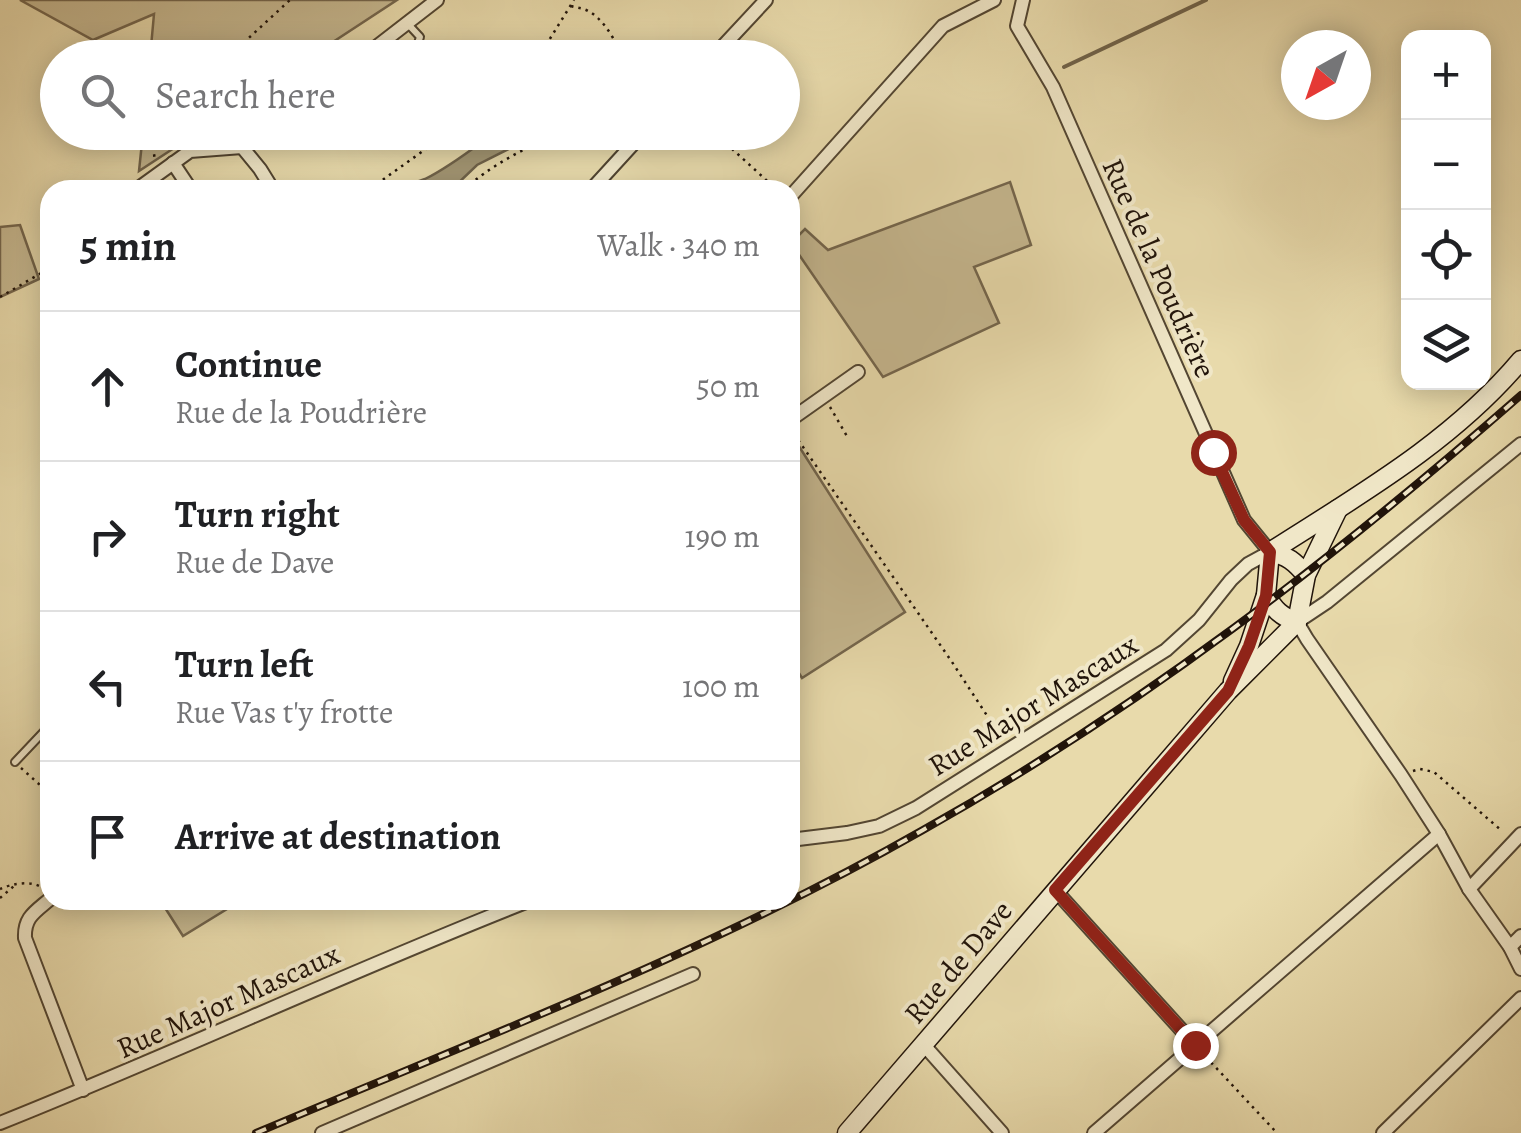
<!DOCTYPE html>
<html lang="en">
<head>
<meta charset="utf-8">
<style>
  :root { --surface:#fff; --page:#f2f2f2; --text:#202124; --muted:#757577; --line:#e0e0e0 }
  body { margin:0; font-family:Alegreya,serif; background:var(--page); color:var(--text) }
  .controls { position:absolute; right:30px; top:30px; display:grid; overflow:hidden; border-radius:20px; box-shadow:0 5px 25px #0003 }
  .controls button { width:90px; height:90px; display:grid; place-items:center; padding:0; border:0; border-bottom:2px solid var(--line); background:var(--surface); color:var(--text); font:50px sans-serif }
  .compass { position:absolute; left:1281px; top:30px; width:90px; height:90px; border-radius:50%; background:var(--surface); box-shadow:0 5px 25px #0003; rotate:220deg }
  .stop { position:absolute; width:30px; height:30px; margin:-22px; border:8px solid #8f2418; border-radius:50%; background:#fff }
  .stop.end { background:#8f2418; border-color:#fff; box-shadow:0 2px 10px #0008 }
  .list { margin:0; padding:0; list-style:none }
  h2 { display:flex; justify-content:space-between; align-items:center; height:130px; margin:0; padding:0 40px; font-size:42px }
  h2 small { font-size:32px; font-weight:400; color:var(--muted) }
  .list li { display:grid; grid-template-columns:65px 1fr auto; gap:30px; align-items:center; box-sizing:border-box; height:150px; padding:0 40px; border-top:2px solid var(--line) }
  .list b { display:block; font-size:38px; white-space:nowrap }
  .list p { margin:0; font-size:32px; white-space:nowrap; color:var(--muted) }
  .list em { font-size:32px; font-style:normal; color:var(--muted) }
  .icon { flex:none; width:55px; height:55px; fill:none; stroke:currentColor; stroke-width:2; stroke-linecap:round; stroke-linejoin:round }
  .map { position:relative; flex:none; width:1521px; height:1133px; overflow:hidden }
  .search { position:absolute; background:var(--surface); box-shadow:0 5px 25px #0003; left:40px; top:40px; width:760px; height:110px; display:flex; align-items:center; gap:25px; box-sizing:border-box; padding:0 35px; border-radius:55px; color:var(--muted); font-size:38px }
  .panel { position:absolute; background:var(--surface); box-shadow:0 5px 25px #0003; left:40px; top:180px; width:760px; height:730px; border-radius:30px }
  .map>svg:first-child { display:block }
  .green { fill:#c6b890; stroke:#74664d; stroke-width:2.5 }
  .water { fill:#a49774; stroke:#70634a; stroke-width:2.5 }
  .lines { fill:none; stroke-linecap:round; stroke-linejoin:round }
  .stream { stroke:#70634a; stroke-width:4 }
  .lane-casing { stroke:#534632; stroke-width:10 }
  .street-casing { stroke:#534632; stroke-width:16 }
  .secondary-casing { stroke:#21140a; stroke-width:21 }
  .path { stroke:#21140a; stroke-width:2.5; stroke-dasharray:2.5 5; stroke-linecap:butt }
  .lane { stroke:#f0e7c8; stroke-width:6 }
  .street { stroke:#f0e7c8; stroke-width:12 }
  .secondary { stroke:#f0e7c8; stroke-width:18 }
  .rail-casing { stroke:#21140a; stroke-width:8 }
  .rail { stroke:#f0e7c8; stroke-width:4; stroke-dasharray:11; stroke-linecap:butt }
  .route { stroke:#8f2418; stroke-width:12 }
  .labels { text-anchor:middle; stroke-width:8; stroke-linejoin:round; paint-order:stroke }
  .street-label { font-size:30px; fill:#21140a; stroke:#f0e7c8 }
</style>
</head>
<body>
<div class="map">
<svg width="1521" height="1133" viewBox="0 0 1521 1133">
  <rect width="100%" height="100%" fill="#e8daab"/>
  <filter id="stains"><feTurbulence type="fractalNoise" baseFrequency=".002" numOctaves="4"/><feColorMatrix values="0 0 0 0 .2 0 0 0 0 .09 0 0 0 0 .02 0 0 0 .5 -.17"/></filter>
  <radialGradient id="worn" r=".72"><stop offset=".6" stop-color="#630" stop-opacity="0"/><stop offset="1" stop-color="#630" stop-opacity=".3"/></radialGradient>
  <g class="green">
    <path d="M20,0H397L310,57L150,58L154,14L93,40Z"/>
    <path d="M143,133V132L197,133L139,171Z"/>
    <path d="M1010,182L1031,245L974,267L999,323L883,377L791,243L805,229L828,250Z"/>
    <path d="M20,225L39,279L0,297V227Z"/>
    <path d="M793,437L905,612L802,678L790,659V438Z"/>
    <path d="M160,900H239L240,901L183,936Z"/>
  </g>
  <path class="water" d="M494,133H540L477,165L451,190H394C404,184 415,183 425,179C451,166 472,149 494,133Z"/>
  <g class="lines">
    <path class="stream" d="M1064,67L1206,0"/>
    <g class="lane-casing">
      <g id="lane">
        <path d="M407,23L420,37L413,58"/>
        <path d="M15,762L50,725"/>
      </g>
    </g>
    <g class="street-casing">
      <g id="street">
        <path d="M362,58L437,0"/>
        <path d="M712,58L766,0"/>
        <path d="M242,147L260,169L273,190"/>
        <path d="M173,163L191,190"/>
        <path d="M136,190L190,151L242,147L263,132"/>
        <path d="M591,190L644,132"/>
        <path d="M790,197L943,26L994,0"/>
        <path d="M790,420L858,372"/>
        <path d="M1521,444L1327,602L1297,622L1307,639L1401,775L1439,834L1469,889L1510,947L1521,969"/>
        <path d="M790,840L847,833L879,826L916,808L1166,650L1199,620L1231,580L1248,564L1270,552L1244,520L1053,87L1017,26L1023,0"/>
        <path d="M1469,889L1521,834"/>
        <path d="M1055,890L1195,1045"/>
        <path d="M50,899C35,912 24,917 25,938L83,1090"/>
        <path d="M1510,947L1521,936"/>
        <path d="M923,1044L1002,1133"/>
        <path d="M0,1123C178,1052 352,970 531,900"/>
        <path d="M322,1133L693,974"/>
        <path d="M1094,1133L1439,834"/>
        <path d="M1383,1133L1521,998"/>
      </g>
    </g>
    <g class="secondary-casing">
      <g id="secondary">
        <path d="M1270,552C1359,495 1452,442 1521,360"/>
        <path d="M1270,552C1287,555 1295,562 1306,575"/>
        <path d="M1266,595C1274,610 1282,617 1297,622"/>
        <path d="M1233,681L1249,646L1266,595L1270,552"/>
        <path d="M847,1133L1228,691L1297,622L1306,575L1338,509"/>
      </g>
    </g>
    <g class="path">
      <path d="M571,6C577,8 583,8 588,11C603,18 617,42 622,58"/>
      <path d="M227,58L290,0"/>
      <path d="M538,58L574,0"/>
      <path d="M151,132L155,161"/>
      <path d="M743,132L730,147L776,189"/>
      <path d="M432,146L464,139L475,132"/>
      <path d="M373,190L374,186L430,146L431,132"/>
      <path d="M465,190C483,169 537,141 564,132"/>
      <path d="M0,297L50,268"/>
      <path d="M830,407L848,438"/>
      <path d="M794,434L952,662L1001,737"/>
      <path d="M21,768L50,794"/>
      <path d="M1413,771L1420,769L1434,772L1502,831"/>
      <path d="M0,889C11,884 30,880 41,887"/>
      <path d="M0,898L14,886"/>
      <path d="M1206,1057L1277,1133"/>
    </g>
    <use href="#lane" class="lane"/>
    <use href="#street" class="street"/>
    <use href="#secondary" class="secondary"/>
    <g class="rail-casing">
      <path id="rail" d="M256,1133C481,1038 711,951 923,830C1139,709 1335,558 1521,395"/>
    </g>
    <use href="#rail" class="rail"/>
  </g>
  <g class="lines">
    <path class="route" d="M1195,1045L1055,890L1228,691L1249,646L1266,596L1270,552L1244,520L1213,452"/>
  </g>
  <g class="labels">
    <g class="street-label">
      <text transform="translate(1159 268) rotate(66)" y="10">Rue de la Poudrière</text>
      <text transform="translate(1033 705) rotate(-32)" y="10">Rue Major Mascaux</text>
      <text transform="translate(958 962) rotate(-50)" y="10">Rue de Dave</text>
      <text transform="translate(228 1001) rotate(-24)" y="10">Rue Major Mascaux</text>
    </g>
  </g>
  <rect width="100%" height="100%" filter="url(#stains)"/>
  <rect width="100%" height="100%" fill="url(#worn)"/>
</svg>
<div class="controls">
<button>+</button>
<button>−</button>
<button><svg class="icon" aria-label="locate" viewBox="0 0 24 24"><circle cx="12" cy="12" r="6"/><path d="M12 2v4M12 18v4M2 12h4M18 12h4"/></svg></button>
<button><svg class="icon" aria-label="layers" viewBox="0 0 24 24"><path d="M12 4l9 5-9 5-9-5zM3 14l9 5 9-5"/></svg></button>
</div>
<svg class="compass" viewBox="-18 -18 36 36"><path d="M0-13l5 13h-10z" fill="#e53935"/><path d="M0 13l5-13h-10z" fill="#757577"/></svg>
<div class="stop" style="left:1213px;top:452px"></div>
<div class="stop end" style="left:1195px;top:1045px"></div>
<div class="search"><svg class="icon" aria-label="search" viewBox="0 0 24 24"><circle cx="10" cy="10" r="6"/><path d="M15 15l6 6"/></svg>Search here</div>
<section class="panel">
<h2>5 min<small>Walk · 340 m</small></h2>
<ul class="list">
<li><svg class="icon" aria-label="ahead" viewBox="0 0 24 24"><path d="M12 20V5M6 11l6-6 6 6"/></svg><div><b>Continue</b><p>Rue de la Poudrière</p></div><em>50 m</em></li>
<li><svg class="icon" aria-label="right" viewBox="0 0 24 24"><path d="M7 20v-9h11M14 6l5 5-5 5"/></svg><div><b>Turn right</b><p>Rue de Dave</p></div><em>190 m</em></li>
<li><svg class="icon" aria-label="left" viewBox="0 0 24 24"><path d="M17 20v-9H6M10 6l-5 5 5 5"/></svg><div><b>Turn left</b><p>Rue Vas t'y frotte</p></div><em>100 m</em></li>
<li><svg class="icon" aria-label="arrive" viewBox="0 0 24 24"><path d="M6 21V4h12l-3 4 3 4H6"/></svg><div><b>Arrive at destination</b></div></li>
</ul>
</section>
</div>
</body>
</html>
